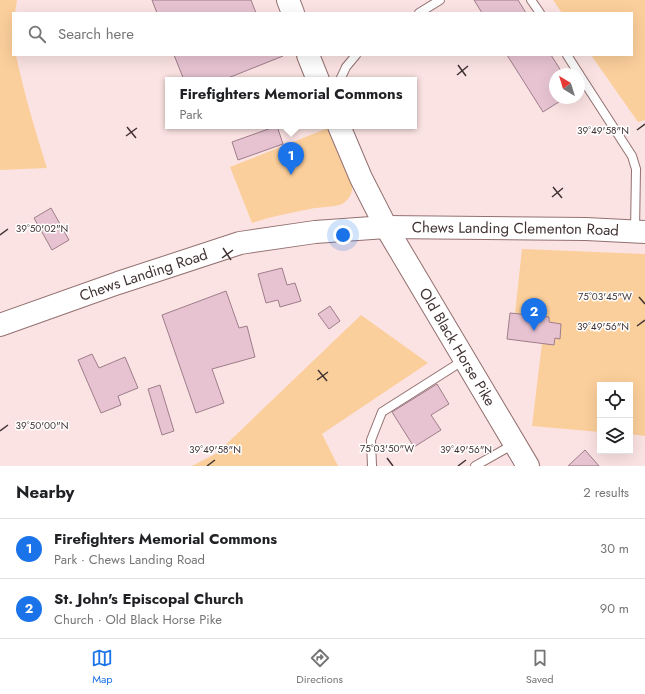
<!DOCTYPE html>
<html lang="en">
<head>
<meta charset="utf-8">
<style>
  :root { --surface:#fff; --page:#f2f2f2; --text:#202124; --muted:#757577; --line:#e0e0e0; --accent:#1a73e8 }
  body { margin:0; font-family:Jost,sans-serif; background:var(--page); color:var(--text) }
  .controls { position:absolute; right:12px; bottom:12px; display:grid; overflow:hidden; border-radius:0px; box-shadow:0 4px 16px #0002 }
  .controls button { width:36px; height:36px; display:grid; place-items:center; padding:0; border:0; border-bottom:1px solid var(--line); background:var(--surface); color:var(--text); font:20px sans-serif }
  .compass { position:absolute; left:549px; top:68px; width:36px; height:36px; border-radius:50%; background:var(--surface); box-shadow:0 4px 16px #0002; rotate:322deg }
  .you { position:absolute; left:343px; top:235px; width:14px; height:14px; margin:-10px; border:3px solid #fff; border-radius:50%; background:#1a73e8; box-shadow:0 0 0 6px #1a73e833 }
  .badge { display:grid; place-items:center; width:26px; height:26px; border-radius:50%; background:var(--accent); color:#fff; font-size:13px; font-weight:700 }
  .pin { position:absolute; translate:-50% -33px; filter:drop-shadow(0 1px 2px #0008) }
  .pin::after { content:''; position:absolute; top:21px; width:14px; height:12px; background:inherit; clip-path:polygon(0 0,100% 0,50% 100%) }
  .popup { position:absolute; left:165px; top:77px; width:252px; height:52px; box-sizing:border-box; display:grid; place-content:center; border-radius:0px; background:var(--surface); filter:drop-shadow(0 1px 3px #0005); font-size:13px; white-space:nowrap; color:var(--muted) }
  .popup b { font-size:15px; color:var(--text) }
  .popup::after { content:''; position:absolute; left:50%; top:100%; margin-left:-8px; border:8px solid transparent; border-top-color:var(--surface) }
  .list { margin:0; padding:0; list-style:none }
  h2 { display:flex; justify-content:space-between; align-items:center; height:52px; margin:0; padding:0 16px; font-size:17px }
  h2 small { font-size:13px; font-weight:400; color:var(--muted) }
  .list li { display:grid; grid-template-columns:26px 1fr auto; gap:12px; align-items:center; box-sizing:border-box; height:60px; padding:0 16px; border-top:1px solid var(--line) }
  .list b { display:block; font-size:15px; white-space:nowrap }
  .list p { margin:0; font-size:13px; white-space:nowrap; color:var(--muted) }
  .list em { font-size:13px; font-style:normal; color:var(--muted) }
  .icon { flex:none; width:22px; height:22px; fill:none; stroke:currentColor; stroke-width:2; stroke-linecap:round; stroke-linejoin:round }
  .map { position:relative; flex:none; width:645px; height:466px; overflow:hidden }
  .search { position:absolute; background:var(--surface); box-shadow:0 4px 16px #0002; left:12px; right:12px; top:12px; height:44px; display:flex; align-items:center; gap:10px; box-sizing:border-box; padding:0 14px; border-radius:0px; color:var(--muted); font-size:15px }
  .sheet { height:172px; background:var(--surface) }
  nav { display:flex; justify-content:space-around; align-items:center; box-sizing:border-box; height:56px; border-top:1px solid var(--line); background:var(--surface); font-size:11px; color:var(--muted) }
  nav a { display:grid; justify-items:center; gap:2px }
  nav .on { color:var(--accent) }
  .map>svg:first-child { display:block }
  .green { fill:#fbcf9b }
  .building { fill:#e7c3d1; stroke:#9e7d8a }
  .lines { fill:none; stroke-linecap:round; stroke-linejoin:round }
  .lane-casing { stroke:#937070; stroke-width:10 }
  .secondary-casing { stroke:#937070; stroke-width:24 }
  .lane { stroke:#fff; stroke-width:8 }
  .secondary { stroke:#fff; stroke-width:22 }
  .ticks { fill:none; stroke:#423333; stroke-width:1.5 }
  .labels { text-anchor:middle; stroke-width:3; stroke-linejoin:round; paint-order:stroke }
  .street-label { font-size:15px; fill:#423333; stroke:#fff }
  .ticks-label { font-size:10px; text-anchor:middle; fill:#423333; stroke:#fff; stroke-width:3; stroke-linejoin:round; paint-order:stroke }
</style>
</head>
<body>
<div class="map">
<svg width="645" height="466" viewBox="0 0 645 466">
  <rect width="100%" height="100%" fill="#fce3e3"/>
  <g class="green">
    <path d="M0,0H17L15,13H13V55H16C24,93 35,130 47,168L0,170Z"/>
    <path d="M553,0H645V120L638,122L591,55H632V13H562Z"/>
    <path d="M328,128L352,183C353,191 351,199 342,204C335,207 323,207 315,208C294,212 273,216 252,223L230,167Z"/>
    <path d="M522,249L645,254V436L630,434V385H600V432L532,426L542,343L554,345L555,338L560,339L561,324L549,322V317L515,313Z"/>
    <path d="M361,315L428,363L322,434L338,466H192L217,453Z"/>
  </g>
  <g class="building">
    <path d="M152,0H251L256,13H157Z"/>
    <path d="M474,0H518L526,13H482Z"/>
    <path d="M174,55H283V56L223,80H184Z"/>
    <path d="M507,55H551L563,74H555V98H565L543,112Z"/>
    <path d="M277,126L283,144L238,160L232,142Z"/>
    <path d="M51,208L69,240L52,250L34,218Z"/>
    <path d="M282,268L287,285L295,283L301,301L280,307L278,300L266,303L258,274Z"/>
    <path d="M226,291L239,328L247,326L255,357L212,369L224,403L196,413L162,315Z"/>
    <path d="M330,306L340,321L329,329L318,314Z"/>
    <path d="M510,313L549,317V322L561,324L560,339L555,338L554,345L507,339Z"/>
    <path d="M92,354L99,368L125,357L138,388L118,396L121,405L101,413L78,360Z"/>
    <path d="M437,384L449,404L431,415L441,430L414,447L392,412Z"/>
    <path d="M160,385L174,431L162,435L148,389Z"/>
    <path d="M585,450L599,466H568Z"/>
  </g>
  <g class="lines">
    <g class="lane-casing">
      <g id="lane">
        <path d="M531,0L540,13"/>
        <path d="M419,13L440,0"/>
        <path d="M567,55L579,74"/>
        <path d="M579,74L632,156L636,169L635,231"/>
        <path d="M340,80L346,67L356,55"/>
        <path d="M372,466L371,440L382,412L464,360"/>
        <path d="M475,466L514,444"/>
      </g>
    </g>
    <g class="secondary-casing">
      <g id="secondary">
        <path d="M288,0L293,13"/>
        <path d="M308,55L318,80"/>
        <path id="s1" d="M339,126L361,178L386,227L528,466"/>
        <path id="s2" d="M0,325L118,283L240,243L315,232L386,227L586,229L645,232"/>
      </g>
    </g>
    <use href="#lane" class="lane"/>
    <use href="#secondary" class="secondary"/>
  </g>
  <path class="ticks" d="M458,65L466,76M457,75L468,66M127,127L136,138M637,130L645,124M126,136L137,128M553,187L562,198M552,197L563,188M0,235L8,229M223,248L231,260M222,258L233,250M639,297L645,304M637,326L645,320M318,370L327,381M317,380L328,372M0,431L8,425M387,458L393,466M207,466L215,460M458,466L466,460"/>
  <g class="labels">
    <g class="street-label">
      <text dy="5" stroke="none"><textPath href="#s2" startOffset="530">Chews Landing Clementon Road</textPath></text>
      <text dy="5" stroke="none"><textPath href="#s2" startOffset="152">Chews Landing Road</textPath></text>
      <text dy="5" stroke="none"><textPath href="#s1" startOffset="251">Old Black Horse Pike</textPath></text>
    </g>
  </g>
  <g class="ticks-label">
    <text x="603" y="134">39°49'58"N</text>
    <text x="42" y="232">39°50'02"N</text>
    <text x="605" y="300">75°03'45"W</text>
    <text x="603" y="330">39°49'56"N</text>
    <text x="42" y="429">39°50'00"N</text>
    <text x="387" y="452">75°03'50"W</text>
    <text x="215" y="453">39°49'58"N</text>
    <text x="466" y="453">39°49'56"N</text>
  </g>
</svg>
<div class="controls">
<button><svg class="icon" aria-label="locate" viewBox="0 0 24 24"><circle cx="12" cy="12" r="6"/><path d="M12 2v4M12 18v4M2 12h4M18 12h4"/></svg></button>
<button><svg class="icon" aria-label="layers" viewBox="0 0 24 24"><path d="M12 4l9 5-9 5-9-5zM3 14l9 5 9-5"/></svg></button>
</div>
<svg class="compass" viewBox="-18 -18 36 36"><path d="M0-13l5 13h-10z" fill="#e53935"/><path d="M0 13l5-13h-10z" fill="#757577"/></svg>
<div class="you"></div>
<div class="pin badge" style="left:291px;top:175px">1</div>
<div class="popup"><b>Firefighters Memorial Commons</b>Park</div>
<div class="pin badge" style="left:534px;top:331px">2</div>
<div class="search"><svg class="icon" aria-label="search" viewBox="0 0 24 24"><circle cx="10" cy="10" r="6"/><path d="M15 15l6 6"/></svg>Search here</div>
</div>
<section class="sheet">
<h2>Nearby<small>2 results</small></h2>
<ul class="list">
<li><span class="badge">1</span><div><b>Firefighters Memorial Commons</b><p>Park · Chews Landing Road</p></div><em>30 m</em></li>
<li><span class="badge">2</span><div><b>St. John's Episcopal Church</b><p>Church · Old Black Horse Pike</p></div><em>90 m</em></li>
</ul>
</section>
<nav>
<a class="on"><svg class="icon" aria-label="map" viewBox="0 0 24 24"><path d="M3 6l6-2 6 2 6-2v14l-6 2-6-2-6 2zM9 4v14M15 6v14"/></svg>Map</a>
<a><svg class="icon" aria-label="directions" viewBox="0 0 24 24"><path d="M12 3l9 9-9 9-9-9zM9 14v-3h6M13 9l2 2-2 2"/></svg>Directions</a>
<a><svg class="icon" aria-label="saved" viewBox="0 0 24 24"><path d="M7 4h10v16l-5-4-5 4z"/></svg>Saved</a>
</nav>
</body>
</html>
